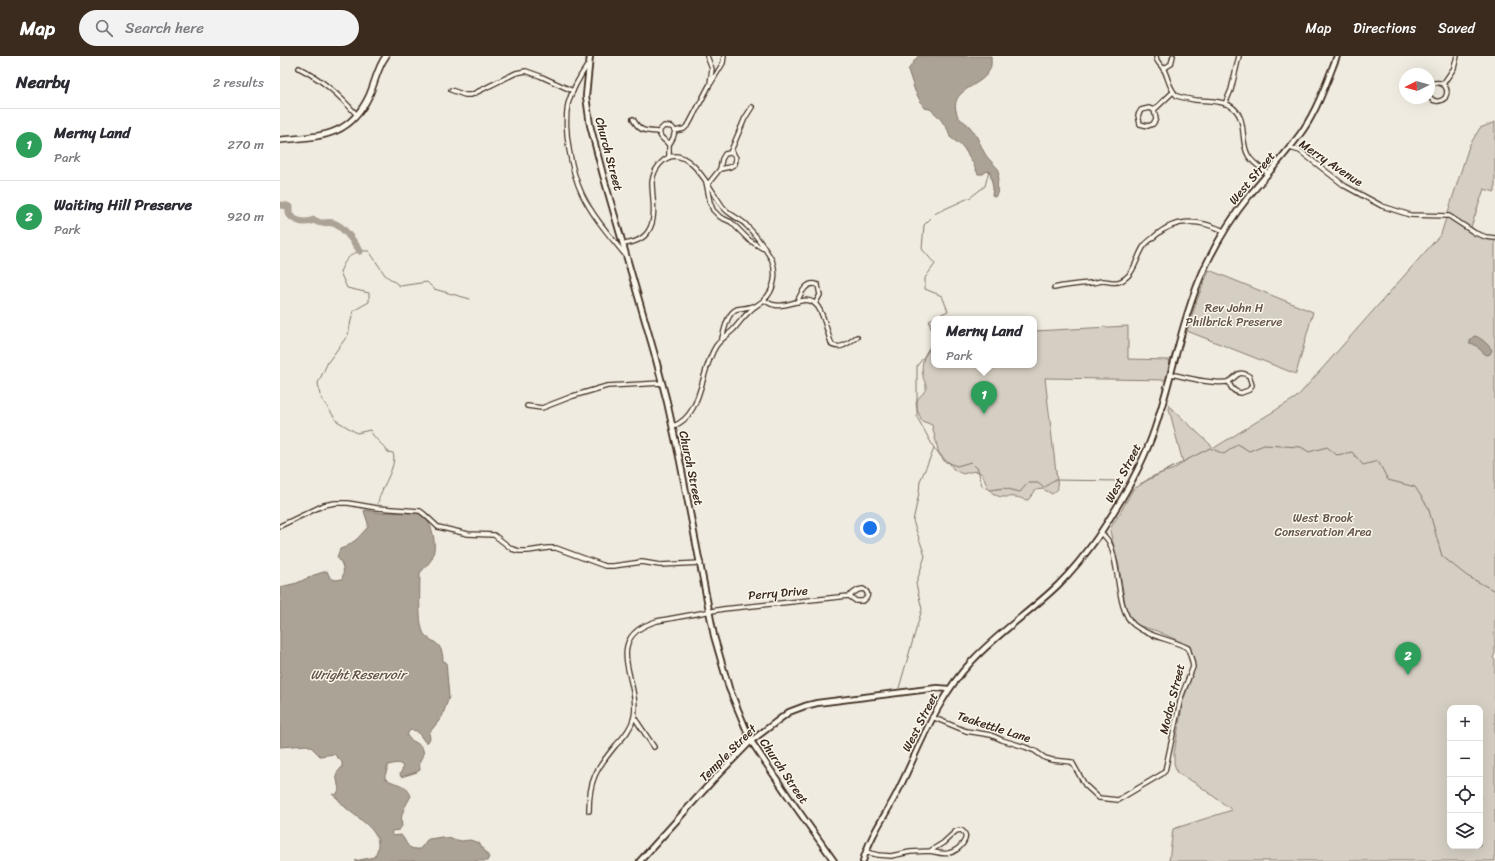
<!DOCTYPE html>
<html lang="en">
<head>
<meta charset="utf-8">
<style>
  :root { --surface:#fff; --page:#f2f2f3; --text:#2b2b33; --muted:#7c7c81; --line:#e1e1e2; --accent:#3b2a1e }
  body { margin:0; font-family:Sriracha,sans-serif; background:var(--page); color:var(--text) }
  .controls { position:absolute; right:12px; bottom:12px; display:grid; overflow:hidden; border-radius:8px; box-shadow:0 4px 16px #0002 }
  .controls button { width:36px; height:36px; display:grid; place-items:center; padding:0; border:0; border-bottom:1px solid var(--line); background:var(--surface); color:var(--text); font:20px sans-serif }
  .compass { position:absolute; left:1119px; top:12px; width:36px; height:36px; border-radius:50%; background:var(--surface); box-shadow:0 4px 16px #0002; rotate:265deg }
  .you { position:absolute; left:590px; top:472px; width:14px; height:14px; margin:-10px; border:3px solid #fff; border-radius:50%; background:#1a73e8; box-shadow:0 0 0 6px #1a73e833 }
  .badge { display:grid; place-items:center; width:26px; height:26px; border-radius:50%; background:var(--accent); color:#fff; font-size:13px; font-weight:700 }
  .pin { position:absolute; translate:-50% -33px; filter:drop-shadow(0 1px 2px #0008) }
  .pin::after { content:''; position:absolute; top:21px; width:14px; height:12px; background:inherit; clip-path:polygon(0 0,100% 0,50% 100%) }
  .popup { position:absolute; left:651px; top:260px; width:106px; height:52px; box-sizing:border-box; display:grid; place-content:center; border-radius:8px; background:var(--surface); filter:drop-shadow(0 1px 3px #0005); font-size:13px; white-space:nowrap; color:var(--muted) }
  .popup b { font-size:15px; color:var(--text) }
  .popup::after { content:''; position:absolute; left:50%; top:100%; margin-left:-8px; border:8px solid transparent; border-top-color:var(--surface) }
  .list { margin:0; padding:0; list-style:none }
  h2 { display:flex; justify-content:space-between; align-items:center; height:52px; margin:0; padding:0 16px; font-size:17px }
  h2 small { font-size:13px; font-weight:400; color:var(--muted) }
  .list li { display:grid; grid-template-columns:26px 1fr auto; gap:12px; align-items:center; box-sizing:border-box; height:72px; padding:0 16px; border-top:1px solid var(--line) }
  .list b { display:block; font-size:15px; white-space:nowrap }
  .list p { margin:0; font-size:13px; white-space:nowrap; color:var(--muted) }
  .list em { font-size:13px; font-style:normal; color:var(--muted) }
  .icon { flex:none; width:22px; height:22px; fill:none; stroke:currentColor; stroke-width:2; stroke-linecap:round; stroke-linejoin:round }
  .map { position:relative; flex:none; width:1215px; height:805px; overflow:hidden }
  header { display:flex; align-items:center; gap:24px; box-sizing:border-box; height:56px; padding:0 20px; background:var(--accent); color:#fff }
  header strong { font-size:19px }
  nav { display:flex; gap:22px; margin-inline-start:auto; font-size:14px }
  .search { width:280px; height:36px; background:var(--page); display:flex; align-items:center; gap:10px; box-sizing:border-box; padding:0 14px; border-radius:22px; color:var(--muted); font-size:15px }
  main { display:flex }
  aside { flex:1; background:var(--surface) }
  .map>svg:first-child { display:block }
  .green { fill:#d5cec3; stroke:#887c70; fill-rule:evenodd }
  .water { fill:#aca397; stroke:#7f7367 }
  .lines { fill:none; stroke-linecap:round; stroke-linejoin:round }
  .stream { stroke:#7f7367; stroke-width:1 }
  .river { stroke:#aca397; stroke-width:7 }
  .minor-casing { stroke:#3b2a1e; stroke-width:6 }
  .secondary-casing { stroke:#3b2a1e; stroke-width:8 }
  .primary-casing { stroke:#3b2a1e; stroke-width:8 }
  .minor { stroke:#fbf7ec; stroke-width:3.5 }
  .secondary { stroke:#fbf7ec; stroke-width:4.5 }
  .primary { stroke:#fbf7ec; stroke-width:5 }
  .labels { text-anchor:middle; stroke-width:3; stroke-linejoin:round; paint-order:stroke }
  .street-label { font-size:12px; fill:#3b2a1e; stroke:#fbf7ec }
  .park-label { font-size:12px; fill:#625347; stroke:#fbf7ec }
  .water-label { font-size:13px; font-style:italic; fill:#635448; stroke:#fbf7ec }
</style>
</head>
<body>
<header>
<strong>Map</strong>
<div class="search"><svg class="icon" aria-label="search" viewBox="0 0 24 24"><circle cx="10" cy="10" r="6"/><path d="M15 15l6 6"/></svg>Search here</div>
<nav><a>Map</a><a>Directions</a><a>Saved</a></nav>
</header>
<main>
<aside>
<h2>Nearby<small>2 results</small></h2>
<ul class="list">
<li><span class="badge" style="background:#2e9e5b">1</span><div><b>Merny Land</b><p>Park</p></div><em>270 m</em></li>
<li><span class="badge" style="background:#2e9e5b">2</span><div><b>Waiting Hill Preserve</b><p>Park</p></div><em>920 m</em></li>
</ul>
</aside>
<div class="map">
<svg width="1215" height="805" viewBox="0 0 1215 805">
  <rect width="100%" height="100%" fill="#f0ebe0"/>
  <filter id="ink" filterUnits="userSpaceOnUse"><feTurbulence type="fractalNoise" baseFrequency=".025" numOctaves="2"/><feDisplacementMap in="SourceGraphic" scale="8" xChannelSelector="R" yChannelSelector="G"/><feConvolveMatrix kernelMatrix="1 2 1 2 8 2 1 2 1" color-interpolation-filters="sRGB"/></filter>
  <g filter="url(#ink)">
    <g class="green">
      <path d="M1215,66V136L1204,133L1191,171L1202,179L1215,181V597L1213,602L1215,604V805H889L893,773L952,754L917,728L897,717L894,707V697L903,645L913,617V610L907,592L901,586L877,575L856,569L851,564L846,554L839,510L830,475L831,471L840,457L853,433L859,430L871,421L884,416L892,414L903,407L888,349L934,392L1017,341L1161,178L1189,90L1200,72ZM1170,652H1200V790H1170Z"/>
      <path d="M929,214L1033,256L1016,318L907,275L917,244Z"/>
      <path d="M848,270V303L890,304L886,324L765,322L778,433L772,438L763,433L756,434L748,444C743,444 740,441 735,441C727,440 721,443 714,438C699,429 711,408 683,418L674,414L669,406H665L659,398L657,390L652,369L642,365C640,360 634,350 637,344C640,339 647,336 646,329C645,326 643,323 643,320C640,307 645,295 654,286V309H754V275Z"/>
    </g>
    <g class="water">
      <path d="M638,0H711C711,5 712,11 709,15C700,32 668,33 677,58C678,63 684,65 687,68C696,76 700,88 705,98C709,104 714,108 719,114C719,121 716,130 718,136L715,141L712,139L713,132L710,116L707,115L703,118H698L692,105L683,91L670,81L668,74L659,61L650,53L644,52L635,35L628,14Z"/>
      <path d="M1194,280C1199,280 1209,289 1212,294L1210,298L1207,299C1200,296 1197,287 1189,287L1192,282Z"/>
      <path d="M85,454L102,457L107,456L138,457C152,461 158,489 152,502C150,507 144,512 140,517C140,530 138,564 143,576C146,583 154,584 159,590C162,594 163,600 163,605L166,606L169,641L162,661L149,677L150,682L148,686H145L137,675L130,674L127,679C129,686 141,686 143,694C145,699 140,703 140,707C139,709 140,711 140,714L137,716L121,721L120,718L123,712L122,709C117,706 114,708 108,709L107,711C108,716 104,718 105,722C116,730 125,726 131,740C126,749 119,759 122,770L119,774L112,775L111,777L113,780L121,779C128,787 126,794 140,793L147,784L149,783L162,781L182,785L190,784L199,787L209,801L207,805H75L94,801C109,778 79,764 65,751C60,746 57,741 52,738L56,739L59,734L56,718L62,711V706L54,698L40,700L31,691L27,689L0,691V531L17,527L34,519L47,515L50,522L56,524L62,523C65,514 63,508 57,501L60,493L66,491L77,483L88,471V467L84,455Z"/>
    </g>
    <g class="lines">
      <g class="stream">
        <path d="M654,285L649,264L668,255L662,240L645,233V222L655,208L642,193L644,169L656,157L691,141L705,130L709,115"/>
        <path d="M654,287L637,310V361L654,392L667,406L677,410L691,406L698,413L702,430L710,434L724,432L740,436L748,427H758L764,432L774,424L842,425"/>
        <path d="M40,339L38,327L48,306L68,279L73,255L89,246V237L67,232L60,216C66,201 73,194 89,195L105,219L120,230L147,226L154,233L190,243"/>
        <path d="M41,342L57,365L77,377L90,374C94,383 103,388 108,396L113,397C118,411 99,433 98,448"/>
        <path d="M860,428L930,392L944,398L958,388L969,395L984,389L1021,391L1029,396L1047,391L1057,399L1072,396L1083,409L1098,405L1108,424L1135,431L1148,451L1162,500L1187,520L1215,535"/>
        <path d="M619,632L642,553L636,528L645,500L633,465L639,437L640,425L654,393"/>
      </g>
      <path class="river" d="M0,149L7,150L9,151V158C15,166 26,168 34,164C43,170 45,165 53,167C64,170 74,186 80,195"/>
      <g class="minor-casing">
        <g id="minor">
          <path d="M876,0C876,7 881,8 884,14C889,23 888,31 897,40C903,42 909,43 915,44C926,45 939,44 949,49C969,60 959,83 968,99C972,107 981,112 988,117"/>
          <path d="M309,7C300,20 292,33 288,48C283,72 291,115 302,138C313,161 330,180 346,200"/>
          <path d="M19,12C43,24 59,39 77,59"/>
          <path d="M883,13L891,8L893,0"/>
          <path d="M431,27L443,7L444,0"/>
          <path d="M1163,28L1174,12L1177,0"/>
          <path d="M1149,32L1154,27C1164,25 1170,33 1165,42C1159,47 1153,46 1149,40"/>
          <path d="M171,34L185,39H191L236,17L246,15L260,20L293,35"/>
          <path d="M945,48L951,34L959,0"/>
          <path d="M874,54L869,52L861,54L858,59L860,68L868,70L873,68L876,63L874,54L893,36"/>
          <path d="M353,63C360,76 365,75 379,76"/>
          <path d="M395,75L404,73L409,68L430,28L432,13L427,0"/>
          <path d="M389,89C385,83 378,82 380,74L384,70L392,71L395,75L393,82L389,89V101"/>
          <path d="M1010,92L1020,95L1065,130L1102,150L1130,159L1169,160L1195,177L1206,181L1215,182"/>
          <path d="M450,97H453L456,102L455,108L450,111L440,113L442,103L445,98Z"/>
          <path d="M450,97L465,62L472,51"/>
          <path d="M426,126L430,146L433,154L440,161L451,166L469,184L482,192"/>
          <path d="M428,128L440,113"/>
          <path d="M343,188C353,187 364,183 369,174C377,161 372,141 372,126C373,118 377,110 383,105C408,84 432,137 443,151C450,160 460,162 467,170C475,178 486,194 492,204C497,217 495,234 484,244C480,248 474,250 470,255C464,260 459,267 454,273C448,279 441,283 436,290C420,314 423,360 393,370"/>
          <path d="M774,232C786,229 798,228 811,227C815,227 819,225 823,225C829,225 835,228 841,225C855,218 856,202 864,190C867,186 872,183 875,180C896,161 921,164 944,175"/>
          <path d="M484,244C487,246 491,249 495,249C509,253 527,235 538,251C545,261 547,277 552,289C562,294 569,286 577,281"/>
          <path d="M517,246C521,237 527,224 538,229L540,239L535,248"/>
          <path d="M442,282C445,273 447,257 457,253C462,252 468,252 473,250"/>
          <path d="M891,318C909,322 929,328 947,326C956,324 956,312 969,320L972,329L969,334L961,337C954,336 950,332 949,325"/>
          <path d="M247,350L262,352L293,340L327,330L382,327"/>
          <path d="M0,470L44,449L55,447H68L97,452L140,455L144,458L158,471L188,478L214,479L232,493L239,495H248L268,492H276L325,510H333L362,506L380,509L421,507"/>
          <path d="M583,533C589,536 589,541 583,545H576L569,540L578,534Z"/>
          <path d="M354,661L374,691"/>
          <path d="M652,661L686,675L711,679L722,684L745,691L755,695L765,702L772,704L792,706L805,729L819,742L838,744L882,718L885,715L901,641L913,611L912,605L908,592C891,583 869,581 854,569C836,554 840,510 830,488C828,483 824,480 821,476"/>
          <path d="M309,755C309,724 316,713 336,689C344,681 351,673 354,661C361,624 320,582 377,565L443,553L569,540"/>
          <path d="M586,796L598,799L611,800L630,796L650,795L663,787L676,775L681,774C693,781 678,795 669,797C663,799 656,796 650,795"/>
        </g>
      </g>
      <g class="secondary-casing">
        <g id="secondary">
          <path d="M310,0L306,40L310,69L323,119L374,296L387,346L400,405L434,580L449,632L471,685L508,740L554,805"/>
          <path d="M360,805L435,722L471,685L509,656L525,650L537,647L657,632L669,633"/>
          <path d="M583,805C590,780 605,760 617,737C640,691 655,644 692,605C718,577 750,556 778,529C792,515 805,499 817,482C840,448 862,411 875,372C893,319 902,260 926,209C938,184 952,161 969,140C987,118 1007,97 1023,74C1038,52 1047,25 1057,0"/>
        </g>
      </g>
      <g class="primary-casing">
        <path id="primary" d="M0,84C40,80 69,82 89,40C95,27 97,12 106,0"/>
      </g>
      <use href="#minor" class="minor"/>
      <use href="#secondary" class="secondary"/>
      <use href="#primary" class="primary"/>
    </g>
  </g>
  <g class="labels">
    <g class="street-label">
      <text transform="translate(329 98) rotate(75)" y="4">Church Street</text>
      <text transform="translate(1051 107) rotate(34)" y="4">Merry Avenue</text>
      <text transform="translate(972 122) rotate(-50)" y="4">West Street</text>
      <text transform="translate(411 412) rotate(78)" y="4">Church Street</text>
      <text transform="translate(843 417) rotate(-63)" y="4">West Street</text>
      <text transform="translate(498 537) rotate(-5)" y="4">Perry Drive</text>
      <text transform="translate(892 643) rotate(-76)" y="4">Modoc Street</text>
      <text transform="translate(640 666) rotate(-63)" y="4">West Street</text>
      <text transform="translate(714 671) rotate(18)" y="4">Teakettle Lane</text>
      <text transform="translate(448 697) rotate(-45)" y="4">Temple Street</text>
      <text transform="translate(504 715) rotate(56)" y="4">Church Street</text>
    </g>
    <g class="park-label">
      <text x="954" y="256">Rev John H<tspan x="954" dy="14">Philbrick Preserve</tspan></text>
      <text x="1043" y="466">West Brook<tspan x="1043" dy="14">Conservation Area</tspan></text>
    </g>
    <g class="water-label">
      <text x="78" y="623">Wright Reservoir</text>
    </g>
  </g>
</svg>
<div class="controls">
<button>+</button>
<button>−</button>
<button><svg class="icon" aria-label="locate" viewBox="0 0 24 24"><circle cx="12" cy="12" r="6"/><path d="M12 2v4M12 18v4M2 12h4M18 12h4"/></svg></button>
<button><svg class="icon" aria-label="layers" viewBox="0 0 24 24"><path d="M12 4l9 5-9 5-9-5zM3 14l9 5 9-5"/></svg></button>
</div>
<svg class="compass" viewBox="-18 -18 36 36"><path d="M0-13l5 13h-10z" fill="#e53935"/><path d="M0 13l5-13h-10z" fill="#7c7c81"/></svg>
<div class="you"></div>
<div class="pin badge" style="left:704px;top:358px;background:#2e9e5b">1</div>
<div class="popup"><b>Merny Land</b>Park</div>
<div class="pin badge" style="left:1128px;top:619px;background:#2e9e5b">2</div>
</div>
</main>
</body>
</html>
